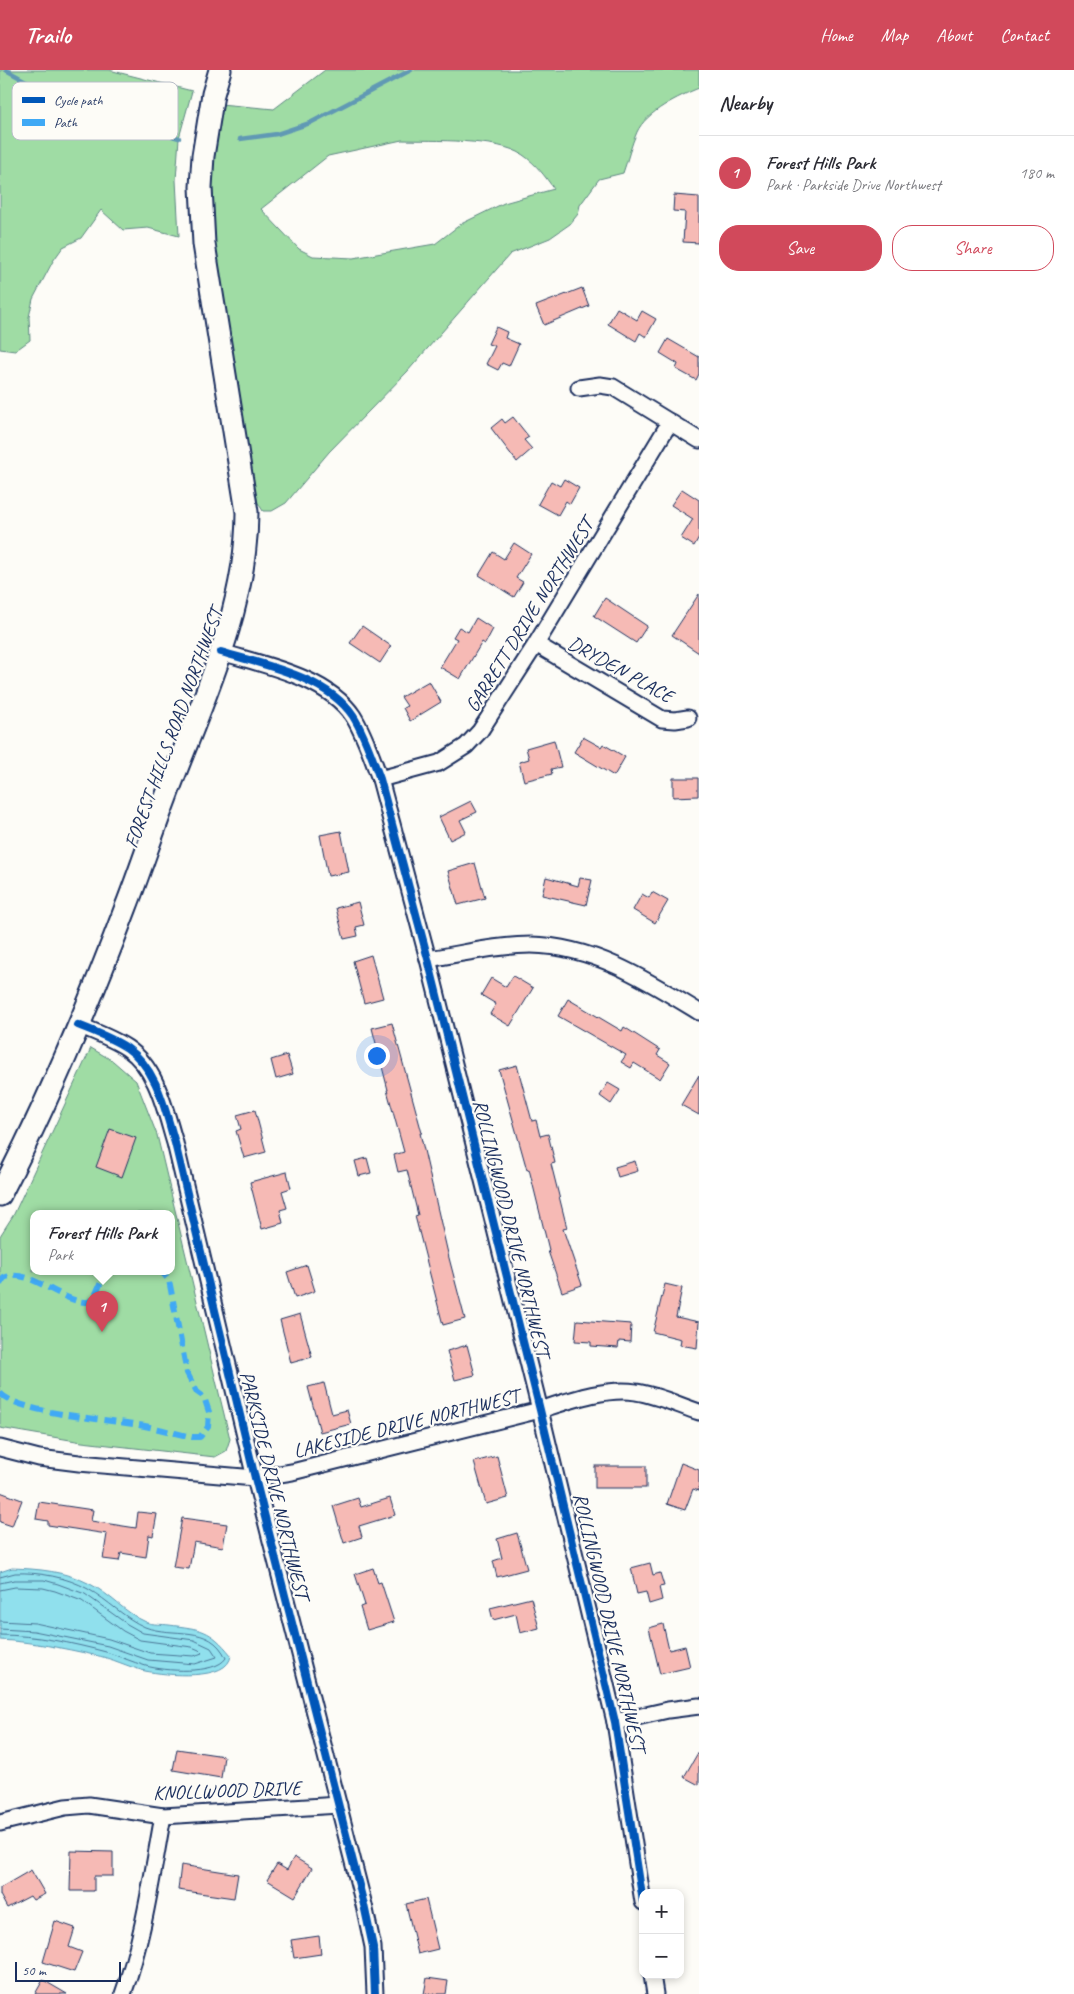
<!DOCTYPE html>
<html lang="en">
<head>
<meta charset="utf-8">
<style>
  :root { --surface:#fff; --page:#f2f2f3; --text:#2b2b33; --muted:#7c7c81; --line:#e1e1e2; --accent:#d1495b }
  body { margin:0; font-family:Caveat,sans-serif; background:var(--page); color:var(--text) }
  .controls { position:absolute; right:15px; bottom:15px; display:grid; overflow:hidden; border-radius:10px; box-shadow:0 2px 8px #0003 }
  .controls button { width:45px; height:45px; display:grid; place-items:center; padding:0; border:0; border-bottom:1px solid var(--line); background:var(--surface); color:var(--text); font:25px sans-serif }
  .scale { position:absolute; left:15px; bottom:12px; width:106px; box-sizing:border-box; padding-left:5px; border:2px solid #1b2f5e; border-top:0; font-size:14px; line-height:18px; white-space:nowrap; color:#1b2f5e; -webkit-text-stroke:4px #fdfcf7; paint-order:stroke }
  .you { position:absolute; left:376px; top:985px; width:18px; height:18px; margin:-12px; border:4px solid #fff; border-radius:50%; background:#1a73e8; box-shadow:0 0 0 8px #1a73e833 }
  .badge { display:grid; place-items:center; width:32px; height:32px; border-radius:50%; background:var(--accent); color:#fff; font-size:16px; font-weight:700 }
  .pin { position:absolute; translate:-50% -41px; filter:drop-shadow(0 1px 2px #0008) }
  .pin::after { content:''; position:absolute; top:26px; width:18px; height:15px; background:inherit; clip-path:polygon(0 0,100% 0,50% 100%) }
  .popup { position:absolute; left:30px; top:1140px; width:145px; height:65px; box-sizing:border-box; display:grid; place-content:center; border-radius:10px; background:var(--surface); filter:drop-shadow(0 1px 4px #0005); font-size:16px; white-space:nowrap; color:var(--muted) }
  .popup b { font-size:19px; color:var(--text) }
  .popup::after { content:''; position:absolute; left:50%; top:100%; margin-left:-10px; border:10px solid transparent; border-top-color:var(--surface) }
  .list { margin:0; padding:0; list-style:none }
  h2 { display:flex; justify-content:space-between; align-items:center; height:65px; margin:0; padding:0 20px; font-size:21px }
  h2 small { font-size:16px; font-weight:400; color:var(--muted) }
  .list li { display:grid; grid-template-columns:32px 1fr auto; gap:15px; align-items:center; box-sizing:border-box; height:75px; padding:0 20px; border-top:1px solid var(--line) }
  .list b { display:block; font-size:19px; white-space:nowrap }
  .list p { margin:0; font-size:16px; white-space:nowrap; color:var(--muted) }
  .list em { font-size:16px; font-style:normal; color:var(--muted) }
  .actions { display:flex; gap:10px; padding:15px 20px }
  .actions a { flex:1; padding:11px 0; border:1px solid var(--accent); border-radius:20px; text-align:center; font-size:18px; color:var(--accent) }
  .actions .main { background:var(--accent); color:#fff }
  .map { position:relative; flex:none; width:699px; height:1924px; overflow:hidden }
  header { display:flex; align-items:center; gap:30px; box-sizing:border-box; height:70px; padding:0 25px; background:var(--accent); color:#fff }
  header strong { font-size:24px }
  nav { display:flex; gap:28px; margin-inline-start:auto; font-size:18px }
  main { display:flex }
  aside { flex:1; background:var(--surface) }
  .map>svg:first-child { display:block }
  .green { fill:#9fdca4; stroke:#5d8681; fill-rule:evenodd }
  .water { fill:#90e0ed; stroke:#6199b4 }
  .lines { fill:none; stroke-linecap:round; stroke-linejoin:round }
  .shore { stroke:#4a7697; stroke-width:1 }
  .stream { stroke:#6199b4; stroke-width:4.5 }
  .building { fill:#f6bab5; stroke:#1b2f5e }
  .minor-casing { stroke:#1b2f5e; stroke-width:19 }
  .secondary-casing { stroke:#1b2f5e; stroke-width:25 }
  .minor { stroke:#fdfcf7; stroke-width:15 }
  .secondary { stroke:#fdfcf7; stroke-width:21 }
  .quiet { stroke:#3fa9f5; stroke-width:6; stroke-dasharray:12 6; stroke-linecap:butt }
  .cycleway-casing { stroke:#fdfcf7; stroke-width:11 }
  .cycleway { stroke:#0057b8; stroke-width:8 }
  .labels { text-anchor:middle; stroke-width:4.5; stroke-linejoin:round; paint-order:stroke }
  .street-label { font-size:20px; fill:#1b2f5e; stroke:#fdfcf7 }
  .key { fill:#fdfcf7; stroke:#b9bec9; stroke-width:1 }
  .key-label { font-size:14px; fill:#1b2f5e }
</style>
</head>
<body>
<header>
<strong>Trailo</strong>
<nav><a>Home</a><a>Map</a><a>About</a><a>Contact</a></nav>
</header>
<main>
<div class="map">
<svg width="699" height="1924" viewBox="0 0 699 1924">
  <rect width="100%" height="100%" fill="#fdfcf7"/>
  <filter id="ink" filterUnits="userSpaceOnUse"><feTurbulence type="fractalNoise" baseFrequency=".02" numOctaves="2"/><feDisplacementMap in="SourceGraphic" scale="10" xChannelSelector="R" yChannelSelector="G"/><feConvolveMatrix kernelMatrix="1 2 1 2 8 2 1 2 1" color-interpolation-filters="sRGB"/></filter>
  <g filter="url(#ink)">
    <g class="green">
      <path d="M0,0H109L192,21L179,68L176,110L179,166L148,158L123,160L101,140L81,168L63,177L53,191L33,229L29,247L30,270L15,281L0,279Z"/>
      <path d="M325,0H699V18C679,26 646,42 637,62C631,75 628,89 623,103L599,109L580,135L578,144L570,154L550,168L510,184L407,302L329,382L286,433L272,441H263L258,433L246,380L212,186L215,164L211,152L209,110L220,34L274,39ZM402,70C432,71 499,68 523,85C536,94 545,106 554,119L504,133L461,154L435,174L353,188L313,186L299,179L261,139L328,86Z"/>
      <path d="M91,978L113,991L136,1011L157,1065L230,1369L226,1381L215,1387L82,1372L0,1358V1166L14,1144ZM33,1143H171V1201H33Z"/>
    </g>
    <path class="water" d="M12,1498C39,1499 65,1501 90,1514C110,1524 125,1543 146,1552C153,1555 162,1554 169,1555C201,1559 210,1559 231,1585C229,1612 165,1605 145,1601C128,1597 112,1588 94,1585C63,1578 32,1572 0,1570V1502Z"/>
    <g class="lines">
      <g class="shore">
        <path d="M0,1507C5,1506 10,1504 15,1503C39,1502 67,1507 88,1519C108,1530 124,1548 145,1557C173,1568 210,1553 226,1588C215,1605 164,1601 146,1596C132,1592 119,1586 106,1582C72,1573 35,1565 0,1565"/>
        <path d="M0,1513L14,1510H44L58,1514L85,1524L127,1554L143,1563L194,1570L211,1578L217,1587L195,1594L148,1590L108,1576L34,1561L0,1559"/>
        <path d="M0,1520L15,1517L43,1518L55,1521L82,1531L123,1561L140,1570L192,1577L199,1580L202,1583L194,1586L150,1583L109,1569L35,1553L0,1551"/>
      </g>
      <g class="stream">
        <path d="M6,0L51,25L90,42L179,68"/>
        <path d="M240,69L277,64L310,53L411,0"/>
      </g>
    </g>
    <g class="building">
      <path d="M674,125L699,127V173L683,172L685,142L673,141Z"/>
      <path d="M582,218L589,236L544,255L536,236Z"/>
      <path d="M617,238L637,250L642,241L656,249L646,267L640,263L636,271L608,254Z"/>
      <path d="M496,257L507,262L505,268L519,274L509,296L502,293L498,300L486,294L495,276L488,274Z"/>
      <path d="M668,269L699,287V304L696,310L676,299L678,294L660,283Z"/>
      <path d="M513,347L529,367L524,370L532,379L517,392L491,358L502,349L505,353Z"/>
      <path d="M564,409L579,418L570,434L566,431L558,445L538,434L551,411L560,416Z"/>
      <path d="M682,419L699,430V467L694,476L681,468L693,449L671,435Z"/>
      <path d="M514,473L531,484L516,508L523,512L514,527L479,505L493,482L504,489Z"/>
      <path d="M699,524V583L672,565Z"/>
      <path d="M605,528L647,556L636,573L594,546Z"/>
      <path d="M476,548L493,559L485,574L482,572L460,609L440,597L457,569L453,567L459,557L468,562Z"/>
      <path d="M362,556L391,576L380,593L350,573Z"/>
      <path d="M429,611L441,632L410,651L403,638L407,636L401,627Z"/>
      <path d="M583,667L601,677L603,674L625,687L614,706L574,682Z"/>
      <path d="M554,670L561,697L551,699L552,704L524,711L519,692L529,689L526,678Z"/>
      <path d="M673,708H698V726L673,727Z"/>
      <path d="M471,731L477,742L460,750L466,762L450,770L439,747Z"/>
      <path d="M341,761L349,802L328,806L320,765Z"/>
      <path d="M475,793L485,828L458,835L448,801Z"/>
      <path d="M546,807L578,816L580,808L592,810L586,835L542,825Z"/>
      <path d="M652,822L668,831L655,853L633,840L642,824L649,828Z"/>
      <path d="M358,832L364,855L356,857L358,866L344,869L336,838Z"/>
      <path d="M371,885L383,928L364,933L353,891Z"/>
      <path d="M513,906L533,918L510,956L490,944L496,934L481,925L491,908L506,917Z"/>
      <path d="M568,929L622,961L624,957L660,980L657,985L670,993L660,1009L634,993L631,998L621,992L626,985L558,946Z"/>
      <path d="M392,953L422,1063H420L449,1188L465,1249L443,1255L415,1146L418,1145L407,1100L398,1102L394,1085L404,1082L387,1020H388L372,958Z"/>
      <path d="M287,985L293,1004L276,1009L271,990Z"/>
      <path d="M517,995L532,1051L536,1050L540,1066L548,1064L555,1093L551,1094L567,1158L563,1159L582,1215L562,1222L548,1181L549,1180L529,1099L527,1100L499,1000Z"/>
      <path d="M699,1005V1045L681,1035Z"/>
      <path d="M608,1013L620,1020L611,1034L600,1026Z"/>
      <path d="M255,1040L266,1082L244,1088L236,1061L241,1059L237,1045Z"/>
      <path d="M110,1059L136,1068L122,1107L96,1097Z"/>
      <path d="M367,1088L371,1103L359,1106L355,1091Z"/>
      <path d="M635,1091L638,1101L618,1107L615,1097Z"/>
      <path d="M287,1102L291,1118L282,1121L287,1138L280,1140L283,1153L262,1159L250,1112Z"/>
      <path d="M307,1195L315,1221L295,1228L287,1202Z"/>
      <path d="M665,1214L682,1218L676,1247L699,1252L697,1278L680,1275L681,1269L653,1262Z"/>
      <path d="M300,1244L312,1287L291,1293L280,1250Z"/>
      <path d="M577,1250L631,1254L630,1272L619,1271L618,1278L591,1276V1272L575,1271Z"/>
      <path d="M467,1275L475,1305L455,1310L447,1281Z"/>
      <path d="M324,1313L332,1344L347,1340L351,1354L320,1362L308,1317Z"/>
      <path d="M497,1386L508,1428L486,1434L474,1392Z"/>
      <path d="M681,1393L699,1400V1421L693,1419L685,1440L667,1434Z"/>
      <rect x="595" y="1396" width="51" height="22"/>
      <path d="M0,1422L22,1430L12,1456L0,1452Z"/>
      <path d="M358,1428L361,1437L390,1428L395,1445L359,1456L362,1467L344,1473L333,1436Z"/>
      <path d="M39,1432L93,1440L91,1451L136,1458L138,1442L157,1444L153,1466L149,1465L146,1487L121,1483L119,1491L103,1489L107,1464L48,1455V1451L36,1449Z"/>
      <path d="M182,1448L227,1454L223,1477L194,1472L189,1499L173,1497Z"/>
      <path d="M517,1463L527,1499L497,1507L493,1491L502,1488L497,1469Z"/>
      <path d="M650,1493L653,1505L660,1503L664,1516L659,1517L662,1530L649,1534L646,1522L637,1524L631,1498Z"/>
      <path d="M373,1498L378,1513L381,1512L394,1552L367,1560L360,1537L365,1535L355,1504Z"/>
      <path d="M531,1528L539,1558L520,1563L516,1544L493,1550L490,1538Z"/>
      <path d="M663,1554L669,1580L685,1576L690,1597L660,1604L649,1558Z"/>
      <path d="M177,1679L224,1686L221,1708L173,1700Z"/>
      <path d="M699,1681V1715L684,1707Z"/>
      <path d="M71,1781L113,1782V1806H94V1821H70Z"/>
      <path d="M294,1787L312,1798L295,1827L267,1810L277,1794L287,1800Z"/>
      <path d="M181,1795L238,1804L234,1828L178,1820Z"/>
      <path d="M31,1800L45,1824L33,1830L30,1826L7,1838L0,1825V1818Z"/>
      <path d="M426,1829L438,1879L418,1884L406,1834Z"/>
      <path d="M55,1851L75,1858L69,1877L82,1882L74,1902L43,1892Z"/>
      <path d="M319,1866L321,1884L294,1888L291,1870Z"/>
      <path d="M427,1908L448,1911L446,1924H424Z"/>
      <path d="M43,1910L67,1924H35Z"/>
    </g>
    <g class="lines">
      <g class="minor-casing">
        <g id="minor">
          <path d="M579,318L600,315L613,317L699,370"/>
          <path d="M536,574L662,649L675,650L688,648"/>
          <path d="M221,582C264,595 327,607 353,646C365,665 372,688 380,709L428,889L540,1340L615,1652L643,1832"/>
          <path d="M380,709L439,693L466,676L480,661L536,574L670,352"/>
          <path d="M428,889C462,884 497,875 531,875C594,876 647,910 699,942"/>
          <path d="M78,955C95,962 112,968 127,978C158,999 165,1041 175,1073L255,1408L364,1835L373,1877L375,1924"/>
          <path d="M0,1378L39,1388L79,1393L255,1408L292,1402L540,1340C568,1331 606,1317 636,1322C657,1325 678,1335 699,1342"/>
          <path d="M615,1652L668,1640L699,1636"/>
          <path d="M0,1753L65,1737L89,1735L163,1746L339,1735"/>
          <path d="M652,1905L655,1924"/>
          <path d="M123,1924C144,1867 152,1805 163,1746"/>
        </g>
      </g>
      <g class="secondary-casing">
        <path id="secondary" d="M0,1125C48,1032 89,935 126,837C140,801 152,764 166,727C200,635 247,542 247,442L204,174L201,117L203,86L213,24L220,0"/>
      </g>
      <use href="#minor" class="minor"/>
      <use href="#secondary" class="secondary"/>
      <g class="quiet">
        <path d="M143,1201H154"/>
        <path d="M0,1214L4,1208C29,1196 61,1234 89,1232L95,1226L106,1201"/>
        <path d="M0,1323C20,1344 108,1349 139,1355C157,1358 174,1363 192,1367H200L208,1357L209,1342L204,1327L197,1322L187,1303L169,1210L161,1201"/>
      </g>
      <g class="cycleway-casing">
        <g id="cycleway">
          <path d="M221,582C264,595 327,607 353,646C365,665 372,688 380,709L428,889L540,1340L615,1652L643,1832"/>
          <path d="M78,955C95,962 112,968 127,978C158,999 165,1041 175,1073L255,1408L364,1835L373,1877L375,1924"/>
        </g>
      </g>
      <use href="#cycleway" class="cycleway"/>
    </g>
  </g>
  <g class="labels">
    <g class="street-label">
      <text transform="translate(529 545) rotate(-58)" y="7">GARRETT DRIVE NORTHWEST</text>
      <text transform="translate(621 599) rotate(29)" y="7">DRYDEN PLACE</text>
      <text transform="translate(173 658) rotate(-70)" y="7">FOREST HILLS ROAD NORTHWEST</text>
      <text transform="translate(512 1158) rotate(76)" y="7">ROLLINGWOOD DRIVE NORTHWEST</text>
      <text transform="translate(406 1353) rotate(-14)" y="7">LAKESIDE DRIVE NORTHWEST</text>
      <text transform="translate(275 1415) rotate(76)" y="7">PARKSIDE DRIVE NORTHWEST</text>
      <text transform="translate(610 1552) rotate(77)" y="7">ROLLINGWOOD DRIVE NORTHWEST</text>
      <text transform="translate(227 1720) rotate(-2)" y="7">KNOLLWOOD DRIVE</text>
    </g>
  </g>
  <rect x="12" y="12" width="166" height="58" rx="8" class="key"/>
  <rect x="22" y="27" width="23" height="6" fill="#0057b8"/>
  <rect x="22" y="49" width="23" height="7" fill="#3fa9f5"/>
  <g class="key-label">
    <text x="54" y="35">Cycle path</text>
    <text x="54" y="57">Path</text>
  </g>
</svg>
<div class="controls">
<button>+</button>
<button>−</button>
</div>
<div class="scale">50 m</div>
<div class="you"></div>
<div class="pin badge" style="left:102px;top:1262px">1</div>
<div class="popup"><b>Forest Hills Park</b>Park</div>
</div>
<aside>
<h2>Nearby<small></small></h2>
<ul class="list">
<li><span class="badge">1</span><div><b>Forest Hills Park</b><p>Park · Parkside Drive Northwest</p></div><em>180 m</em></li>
</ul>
<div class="actions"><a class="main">Save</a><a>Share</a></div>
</aside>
</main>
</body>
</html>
